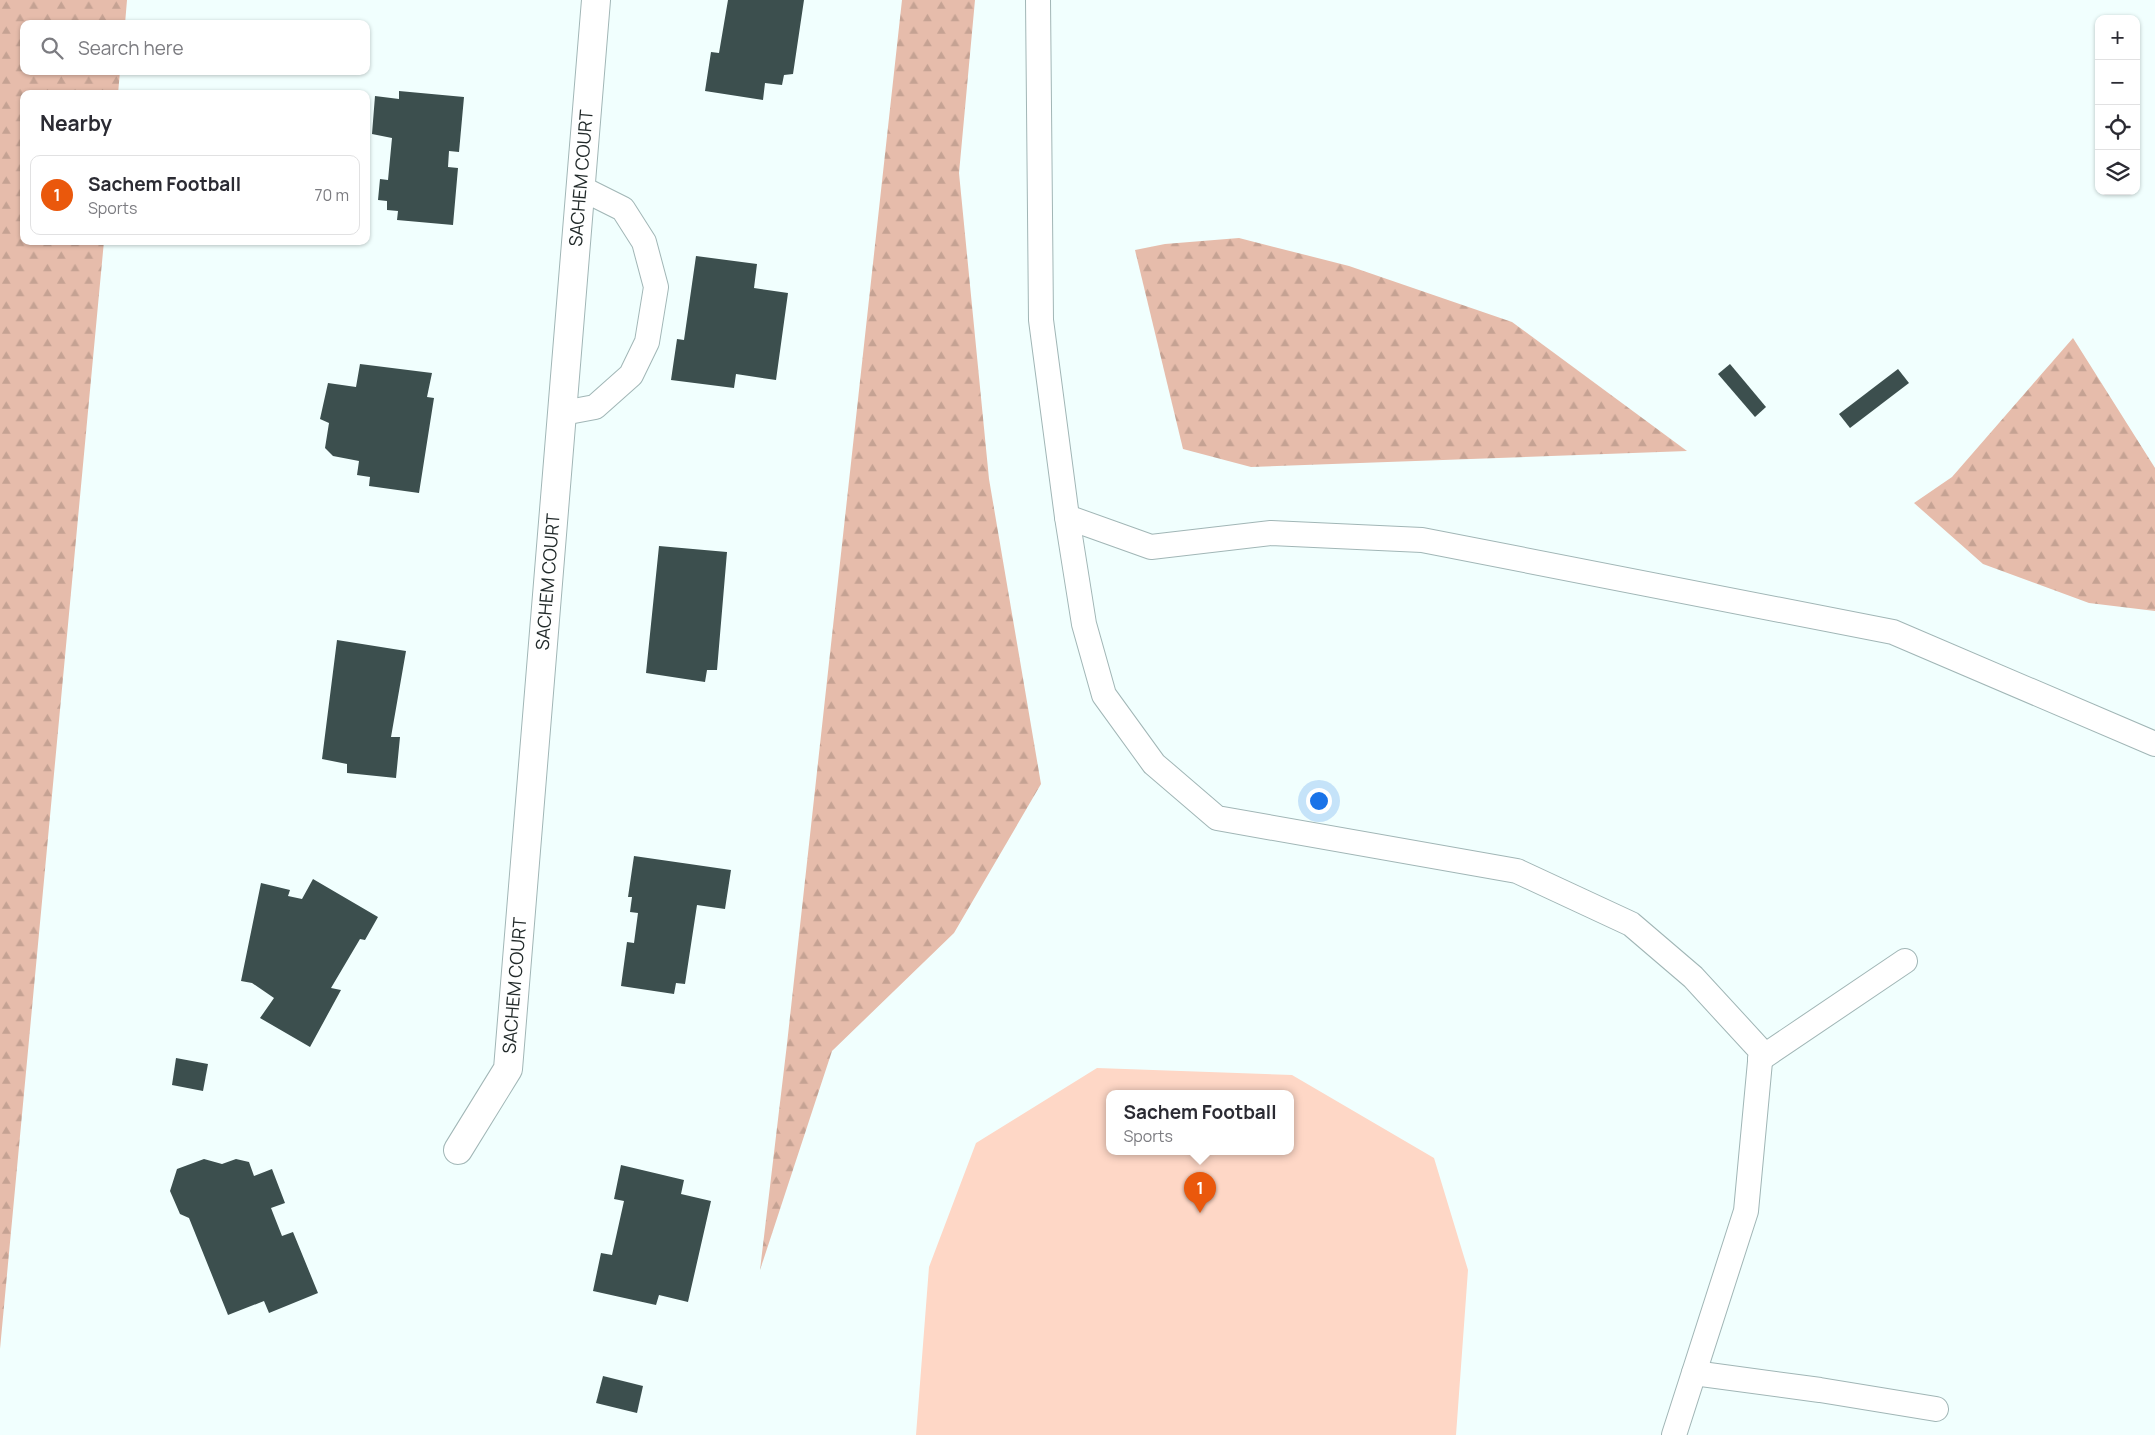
<!DOCTYPE html>
<html lang="en">
<head>
<meta charset="utf-8">
<style>
  :root { --surface:#fff; --page:#f7f7f7; --text:#2b2b33; --muted:#7c7c81; --line:#e1e1e2; --accent:#ea580c }
  body { margin:0; font-family:Manrope,sans-serif; background:var(--page); color:var(--text) }
  .controls { position:absolute; right:15px; top:15px; display:grid; overflow:hidden; border-radius:10px; box-shadow:0 1px 4px #0004 }
  .controls button { width:45px; height:45px; display:grid; place-items:center; padding:0; border:0; border-bottom:1px solid var(--line); background:var(--surface); color:var(--text); font:25px sans-serif }
  .you { position:absolute; left:1318px; top:800px; width:18px; height:18px; margin:-12px; border:4px solid #fff; border-radius:50%; background:#1a73e8; box-shadow:0 0 0 8px #1a73e833 }
  .badge { display:grid; place-items:center; width:32px; height:32px; border-radius:50%; background:var(--accent); color:#fff; font-size:16px; font-weight:700 }
  .pin { position:absolute; translate:-50% -41px; filter:drop-shadow(0 1px 2px #0008) }
  .pin::after { content:''; position:absolute; top:26px; width:18px; height:15px; background:inherit; clip-path:polygon(0 0,100% 0,50% 100%) }
  .popup { position:absolute; left:1106px; top:1090px; width:188px; height:65px; box-sizing:border-box; display:grid; place-content:center; border-radius:10px; background:var(--surface); filter:drop-shadow(0 1px 4px #0005); font-size:16px; white-space:nowrap; color:var(--muted) }
  .popup b { font-size:19px; color:var(--text) }
  .popup::after { content:''; position:absolute; left:50%; top:100%; margin-left:-10px; border:10px solid transparent; border-top-color:var(--surface) }
  .list { margin:0; padding:0; list-style:none }
  h2 { display:flex; justify-content:space-between; align-items:center; height:65px; margin:0; padding:0 20px; font-size:21px }
  h2 small { font-size:16px; font-weight:400; color:var(--muted) }
  .list li { display:grid; grid-template-columns:32px 1fr auto; gap:15px; align-items:center; box-sizing:border-box; height:80px; margin:0 10px 10px; padding:0 10px; border:1px solid var(--line); border-radius:10px }
  .list b { display:block; font-size:19px; white-space:nowrap }
  .list p { margin:0; font-size:16px; white-space:nowrap; color:var(--muted) }
  .list em { font-size:16px; font-style:normal; color:var(--muted) }
  .icon { flex:none; width:28px; height:28px; fill:none; stroke:currentColor; stroke-width:2; stroke-linecap:round; stroke-linejoin:round }
  .map { position:relative; flex:none; width:2155px; height:1435px; overflow:hidden }
  .search { position:absolute; background:var(--surface); box-shadow:0 1px 4px #0004; left:20px; top:20px; width:350px; height:55px; display:flex; align-items:center; gap:12px; box-sizing:border-box; padding:0 18px; border-radius:10px; color:var(--muted); font-size:19px }
  .panel { position:absolute; background:var(--surface); box-shadow:0 1px 4px #0004; left:20px; top:90px; width:350px; height:155px; border-radius:10px }
  .map>svg:first-child { display:block }
  .green { fill:#fed7c6; fill-rule:evenodd }
  .forest { fill:url(#forest-firs) }
  .building { fill:#3c4f4e }
  .lines { fill:none; stroke-linecap:round; stroke-linejoin:round }
  .service-casing { stroke:#a1b6b6; stroke-width:26 }
  .minor-casing { stroke:#a1b6b6; stroke-width:30 }
  .service { stroke:#fff; stroke-width:24 }
  .minor { stroke:#fff; stroke-width:28 }
  .labels { text-anchor:middle; stroke-width:5; stroke-linejoin:round; paint-order:stroke }
  .street-label { font-size:18px; fill:#222a2a; stroke:#f1fffe }
</style>
</head>
<body>
<div class="map">
<svg width="2155" height="1435" viewBox="0 0 2155 1435">
  <defs>
    <pattern id="forest-firs" width="22" height="20" patternUnits="userSpaceOnUse" patternTransform="scale(1.25)"><rect width="22" height="20" fill="#e6bcab"/><path d="M5 1l3.5 6h-7zM16 11l3.5 6h-7z" fill="#c5a293"/></pattern>
  </defs>
  <rect width="100%" height="100%" fill="#f1fffe"/>
  <path class="green" d="M1097,1068L1292,1075L1434,1158L1468,1270L1456,1435H916L929,1267L976,1143ZM1110,1094H1290V1152H1110Z"/>
  <g class="forest">
    <path d="M0,0H127L125,24H24V71H120L118,94H24V241H104L0,1349Z"/>
    <path d="M902,0H975L959,173L989,479L1041,784L954,933L832,1051L760,1270L787,1044Z"/>
    <path d="M1239,238L1349,266L1512,322L1687,451L1251,467L1183,449L1135,250L1165,244Z"/>
    <path d="M2073,338L2155,468V611L2089,603L1983,564L1914,503L1952,477Z"/>
  </g>
  <g class="building">
    <path d="M728,0H804L793,74L784,75L782,85L765,83L763,100L705,91L711,52L719,53Z"/>
    <path d="M399,91L464,97L459,152L449,151L448,167L458,168L453,225L397,220L398,211L387,210V201L378,200L380,179L388,180L392,138L372,134L375,96L399,99Z"/>
    <path d="M696,256L757,264L754,288L788,293L776,380L736,374L734,388L671,380L677,339L684,340Z"/>
    <path d="M360,364L432,373L427,397L434,398L419,493L369,486L370,477L357,475L359,461L333,456L325,448L329,423L320,419L328,383L356,387Z"/>
    <path d="M1730,364L1766,407L1755,417L1718,374Z"/>
    <path d="M1898,369L1909,383L1850,428L1839,414Z"/>
    <path d="M659,546L727,552L717,670H707L705,682L646,673Z"/>
    <path d="M337,640L406,651L391,737H400L396,778L347,773V764L322,759Z"/>
    <path d="M634,856L731,870L725,909L697,905L685,984L676,983L674,994L621,986L627,942L634,943L638,913L630,912L632,897H628Z"/>
    <path d="M313,879L378,917L365,940L360,939L331,988L341,990L310,1047L260,1018L274,998L252,983L241,981L261,883L290,890L288,896L302,899Z"/>
    <path d="M176,1058L208,1064L203,1091L172,1085Z"/>
    <path d="M204,1159L222,1164L236,1159L249,1162L254,1176L272,1169L285,1203L271,1208L282,1236L293,1232L318,1293L269,1313L264,1301L228,1315L189,1218L180,1214L170,1191L177,1169Z"/>
    <path d="M621,1165L684,1180L681,1194L711,1201L688,1302L659,1295L656,1305L593,1291L601,1253L612,1255L624,1201L614,1199Z"/>
    <path d="M603,1376L643,1386L637,1413L596,1403Z"/>
  </g>
  <g class="lines">
    <g class="service-casing">
      <g id="service">
        <path d="M1038,0L1041,320L1067,517L1084,624L1104,695L1154,764L1217,818L1517,871L1631,924L1693,977L1761,1051L1746,1211L1674,1435"/>
        <path d="M563,413L595,407L631,375L647,342L656,287L644,242L623,209L581,188"/>
        <path d="M1067,517L1151,547L1271,533L1422,540L1893,632L2155,744"/>
        <path d="M1760,1059L1905,961"/>
        <path d="M1694,1373L1820,1390L1936,1409"/>
      </g>
    </g>
    <g class="minor-casing">
      <g id="minor">
        <path id="s1" d="M458,1150L508,1069L596,0"/>
      </g>
    </g>
    <use href="#service" class="service"/>
    <use href="#minor" class="minor"/>
  </g>
  <g class="labels">
    <g class="street-label">
      <text dy="6" stroke="none"><textPath href="#s1" startOffset="989">SACHEM COURT</textPath></text>
      <text dy="6" stroke="none"><textPath href="#s1" startOffset="584">SACHEM COURT</textPath></text>
      <text dy="6" stroke="none"><textPath href="#s1" startOffset="179">SACHEM COURT</textPath></text>
    </g>
  </g>
</svg>
<div class="controls">
<button>+</button>
<button>−</button>
<button><svg class="icon" aria-label="locate" viewBox="0 0 24 24"><circle cx="12" cy="12" r="6"/><path d="M12 2v4M12 18v4M2 12h4M18 12h4"/></svg></button>
<button><svg class="icon" aria-label="layers" viewBox="0 0 24 24"><path d="M12 4l9 5-9 5-9-5zM3 14l9 5 9-5"/></svg></button>
</div>
<div class="you"></div>
<div class="pin badge" style="left:1200px;top:1213px">1</div>
<div class="popup"><b>Sachem Football</b>Sports</div>
<div class="search"><svg class="icon" aria-label="search" viewBox="0 0 24 24"><circle cx="10" cy="10" r="6"/><path d="M15 15l6 6"/></svg>Search here</div>
<section class="panel">
<h2>Nearby<small></small></h2>
<ul class="list">
<li><span class="badge">1</span><div><b>Sachem Football</b><p>Sports</p></div><em>70 m</em></li>
</ul>
</section>
</div>
</body>
</html>
